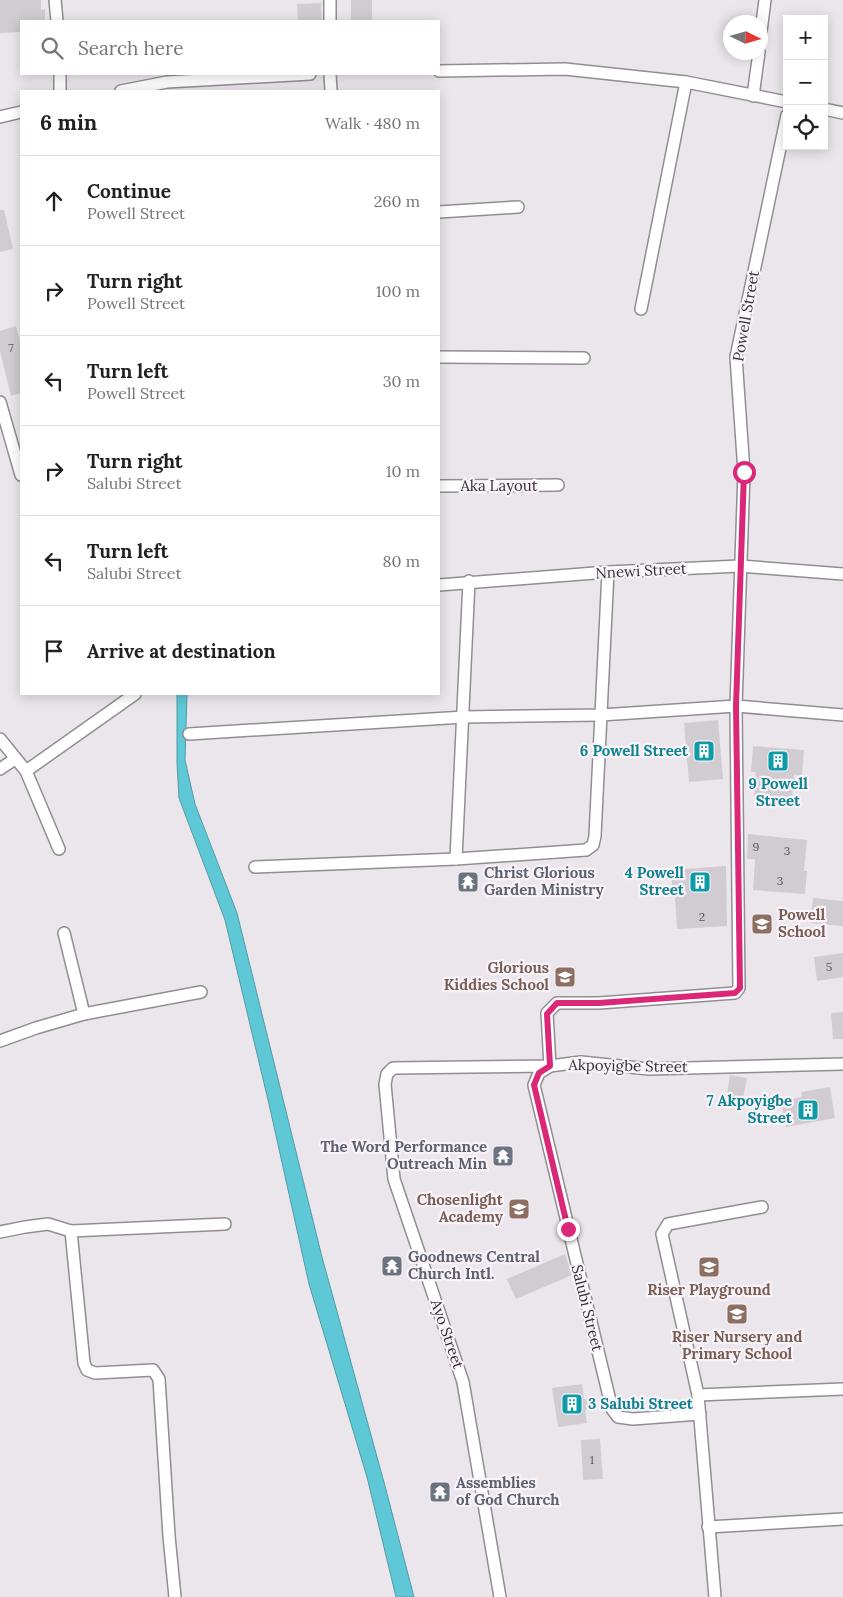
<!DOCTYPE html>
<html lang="en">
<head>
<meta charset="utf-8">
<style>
  :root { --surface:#fff; --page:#f6f6f6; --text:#202124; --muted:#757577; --line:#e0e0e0 }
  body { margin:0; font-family:Lora,serif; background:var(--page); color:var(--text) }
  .controls { position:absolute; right:15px; top:15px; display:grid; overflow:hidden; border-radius:0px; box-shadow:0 2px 12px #0003 }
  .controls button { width:45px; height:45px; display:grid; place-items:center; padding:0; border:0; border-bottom:1px solid var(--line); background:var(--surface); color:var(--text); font:25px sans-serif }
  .compass { position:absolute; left:723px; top:15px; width:45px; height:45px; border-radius:50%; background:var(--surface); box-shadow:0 2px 12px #0003; rotate:95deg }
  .stop { position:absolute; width:15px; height:15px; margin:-11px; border:4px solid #db2777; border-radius:50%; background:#fff }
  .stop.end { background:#db2777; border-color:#fff; box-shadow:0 1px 5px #0008 }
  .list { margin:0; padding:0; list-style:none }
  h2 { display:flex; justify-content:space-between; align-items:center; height:65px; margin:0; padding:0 20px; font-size:21px }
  h2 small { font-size:16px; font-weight:400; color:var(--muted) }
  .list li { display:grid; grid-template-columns:32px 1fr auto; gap:15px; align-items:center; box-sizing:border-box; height:90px; padding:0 20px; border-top:1px solid var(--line) }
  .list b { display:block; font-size:19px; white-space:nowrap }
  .list p { margin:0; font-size:16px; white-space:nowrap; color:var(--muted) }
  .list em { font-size:16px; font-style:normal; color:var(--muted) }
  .icon { flex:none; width:28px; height:28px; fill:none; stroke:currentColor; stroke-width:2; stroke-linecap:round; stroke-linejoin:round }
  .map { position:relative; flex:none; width:843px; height:1597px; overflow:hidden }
  .search { position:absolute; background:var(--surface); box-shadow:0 2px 12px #0003; left:20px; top:20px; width:420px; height:55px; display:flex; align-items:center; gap:12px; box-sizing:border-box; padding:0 18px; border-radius:0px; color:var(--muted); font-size:19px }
  .panel { position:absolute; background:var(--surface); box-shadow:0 2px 12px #0003; left:20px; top:90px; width:420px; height:605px; border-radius:0px }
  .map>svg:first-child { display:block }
  .water { fill:#5fc8d6; stroke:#529ba5 }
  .building { fill:#d1ccd1 }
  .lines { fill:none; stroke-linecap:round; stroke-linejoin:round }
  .minor-casing { stroke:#928d92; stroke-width:14 }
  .minor { stroke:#fff; stroke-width:11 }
  .route { stroke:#db2777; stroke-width:6 }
  .labels { text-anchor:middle; stroke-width:4.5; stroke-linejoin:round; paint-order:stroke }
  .number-label { font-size:12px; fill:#5a585a }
  .street-label { font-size:15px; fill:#333133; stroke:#f9f3f9 }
  .culture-label { font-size:15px; font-weight:bold; fill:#0d838f; stroke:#f9f3f9; text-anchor:end }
  .worship-label { font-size:15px; font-weight:bold; fill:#5b616d; stroke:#f9f3f9; text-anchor:start }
  .education-label { font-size:15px; font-weight:bold; fill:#785e54; stroke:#f9f3f9; text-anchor:end }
</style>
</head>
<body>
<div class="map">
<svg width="843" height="1597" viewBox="0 0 843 1597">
  <rect width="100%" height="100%" fill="#ebe6ec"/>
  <path class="water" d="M177,694H187L185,760L195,804L237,913L322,1257L385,1486L414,1597H396L367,1477L309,1284L269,1104L225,920L179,798L177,763Z"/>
  <g class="building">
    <path d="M0,0H41V10L45,9V21H21V32L0,33Z"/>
    <rect x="351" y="0" width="21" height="20"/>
    <path d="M321,3L322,21H298L297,4Z"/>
    <path d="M0,210H4L13,249L0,252Z"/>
    <path d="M16,326L21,345V393L11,396L0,351V331Z"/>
    <path d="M718,720L723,779L689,782L684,723Z"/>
    <path d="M753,746L804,750L802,776L794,775L792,802L754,799L756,772H751Z"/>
    <path d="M748,834L807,840L804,871H807L805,894L753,890L755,859H747Z"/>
    <path d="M726,866L727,926L677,929L675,897H673L671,870Z"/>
    <path d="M813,898L843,901V926L810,923Z"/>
    <path d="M843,953V977L817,981L814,957Z"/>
    <path d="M843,1012V1039H833L831,1013Z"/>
    <path d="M730,1075L747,1078L743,1098L727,1095Z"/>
    <path d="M830,1087L835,1118L786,1127L781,1101L802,1097L801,1092Z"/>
    <path d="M565,1254L572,1275L516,1299L507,1279Z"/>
    <path d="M582,1384L584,1399H589L590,1409L585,1410L587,1423L558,1427L552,1388Z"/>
    <path d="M600,1439L603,1479L583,1480L581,1440Z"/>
  </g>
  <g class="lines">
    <g class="minor-casing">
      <g id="minor">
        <path d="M55,0L57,21"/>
        <path d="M330,0V21"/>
        <path d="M760,39L765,0"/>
        <path d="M439,71L565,69L686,82L787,102"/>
        <path d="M330,74L331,91"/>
        <path d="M60,91V74"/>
        <path d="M121,91L167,82L310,74"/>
        <path d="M753,96L759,52"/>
        <path d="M824,109L843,113"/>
        <path d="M0,117L21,112"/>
        <path d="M439,212L518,207"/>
        <path d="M641,309L686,82"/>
        <path d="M439,357L584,358"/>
        <path d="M0,402L21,475"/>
        <path d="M439,486L558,485"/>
        <path d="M439,585L608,572L740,566L843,574"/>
        <path d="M189,734L464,717L601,715L736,706L843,715"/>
        <path d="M0,739L26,771L59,849"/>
        <path d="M0,769L15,759"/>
        <path d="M26,771L135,694"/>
        <path d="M456,859L469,581"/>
        <path d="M255,867L456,859L586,850L593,845L595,836L608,572"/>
        <path d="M64,933L84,1014"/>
        <path d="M0,1041L36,1028L84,1014L201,992"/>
        <path d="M71,1231L84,1363L87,1370L95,1373L153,1370L159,1379L169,1536L175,1597"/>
        <path d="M0,1232L25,1227L48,1224L71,1231L225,1224"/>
        <path d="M698,1395L843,1389"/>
        <path d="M700,1414L633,1419L618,1417L612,1409L534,1085L539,1073L550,1066L547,1013L557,1003H599L735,993L739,988L736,706L744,472L736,357L787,115"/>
        <path d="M708,1527L843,1519"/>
        <path d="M500,1597L463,1382L394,1179L385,1084L387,1074L393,1068L550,1066L581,1062L649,1069L843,1064"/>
        <path d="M715,1597L698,1395L662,1234L668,1224L762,1207"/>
      </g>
    </g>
    <use href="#minor" class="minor"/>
  </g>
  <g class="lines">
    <path class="route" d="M568,1229L534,1085L539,1073L550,1066L547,1014L557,1003H599L735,993L740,988L736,706L744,472"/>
  </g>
  <defs>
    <g id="building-square" transform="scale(1.125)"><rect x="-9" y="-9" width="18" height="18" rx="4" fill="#0f9aa8" stroke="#f9f3f9"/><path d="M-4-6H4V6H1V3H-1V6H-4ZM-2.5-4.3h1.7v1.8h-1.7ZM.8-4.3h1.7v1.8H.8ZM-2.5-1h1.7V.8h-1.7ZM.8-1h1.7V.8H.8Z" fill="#fff"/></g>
    <g id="temple-square" transform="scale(1.125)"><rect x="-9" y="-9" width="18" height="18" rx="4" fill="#6b7280" stroke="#f9f3f9"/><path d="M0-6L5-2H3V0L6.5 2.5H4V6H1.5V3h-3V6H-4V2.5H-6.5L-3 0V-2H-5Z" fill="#fff"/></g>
    <g id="school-square" transform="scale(1.125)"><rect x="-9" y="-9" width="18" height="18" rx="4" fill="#8d6e63" stroke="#f9f3f9"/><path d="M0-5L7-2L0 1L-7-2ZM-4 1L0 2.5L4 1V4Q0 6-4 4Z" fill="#fff"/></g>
  </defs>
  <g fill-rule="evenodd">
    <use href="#building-square" x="704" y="751"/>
    <use href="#building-square" x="778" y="761"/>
    <use href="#temple-square" x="468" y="882"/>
    <use href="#building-square" x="700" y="882"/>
    <use href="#school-square" x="762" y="924"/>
    <use href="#school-square" x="565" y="977"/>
    <use href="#building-square" x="808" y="1110"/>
    <use href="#temple-square" x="503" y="1156"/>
    <use href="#school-square" x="519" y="1209"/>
    <use href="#temple-square" x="392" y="1266"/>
    <use href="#school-square" x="709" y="1267"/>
    <use href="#school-square" x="737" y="1314"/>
    <use href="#building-square" x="572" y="1404"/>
    <use href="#temple-square" x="440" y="1492"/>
  </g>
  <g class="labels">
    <g class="number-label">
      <text x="11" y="352">7</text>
      <text x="756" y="851">9</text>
      <text x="787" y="855">3</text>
      <text x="780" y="885">3</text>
      <text x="702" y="921">2</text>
      <text x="829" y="971">5</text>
      <text x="592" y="1464">1</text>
    </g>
    <g class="street-label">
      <text transform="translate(746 316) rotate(-80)" y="5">Powell Street</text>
      <text x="499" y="491">Aka Layout</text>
      <text transform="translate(641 571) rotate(-3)" y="5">Nnewi Street</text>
      <text transform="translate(628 1066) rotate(1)" y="5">Akpoyigbe Street</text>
      <text transform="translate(587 1308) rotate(76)" y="5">Salubi Street</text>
      <text transform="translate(447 1334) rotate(71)" y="5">Ayo Street</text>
    </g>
    <g class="culture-label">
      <text x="688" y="756">6 Powell Street</text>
      <text x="778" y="789" text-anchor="middle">9 Powell<tspan x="778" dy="17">Street</tspan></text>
      <text x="684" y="878">4 Powell<tspan x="684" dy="17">Street</tspan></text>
      <text x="792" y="1106">7 Akpoyigbe<tspan x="792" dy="17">Street</tspan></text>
      <text x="588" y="1409" text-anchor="start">3 Salubi Street</text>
    </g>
    <g class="worship-label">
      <text x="484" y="878">Christ Glorious<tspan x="484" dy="17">Garden Ministry</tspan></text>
      <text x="487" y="1152" text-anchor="end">The Word Performance<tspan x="487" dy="17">Outreach Min</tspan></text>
      <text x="408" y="1262">Goodnews Central<tspan x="408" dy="17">Church Intl.</tspan></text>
      <text x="456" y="1488">Assemblies<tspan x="456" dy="17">of God Church</tspan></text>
    </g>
    <g class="education-label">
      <text x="778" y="920" text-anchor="start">Powell<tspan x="778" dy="17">School</tspan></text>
      <text x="549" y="973">Glorious<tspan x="549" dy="17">Kiddies School</tspan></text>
      <text x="503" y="1205">Chosenlight<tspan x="503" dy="17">Academy</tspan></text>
      <text x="709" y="1295" text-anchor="middle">Riser Playground</text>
      <text x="737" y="1342" text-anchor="middle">Riser Nursery and<tspan x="737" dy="17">Primary School</tspan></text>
    </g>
  </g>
</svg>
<div class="controls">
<button>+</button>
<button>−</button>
<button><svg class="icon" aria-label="locate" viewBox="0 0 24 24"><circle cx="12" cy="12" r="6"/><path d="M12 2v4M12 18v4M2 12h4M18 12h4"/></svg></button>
</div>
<svg class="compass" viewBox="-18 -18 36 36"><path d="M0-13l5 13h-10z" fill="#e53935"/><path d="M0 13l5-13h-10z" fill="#757577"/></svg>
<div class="stop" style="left:744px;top:472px"></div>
<div class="stop end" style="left:568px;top:1229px"></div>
<div class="search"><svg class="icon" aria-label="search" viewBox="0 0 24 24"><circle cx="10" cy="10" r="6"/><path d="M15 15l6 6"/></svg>Search here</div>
<section class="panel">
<h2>6 min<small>Walk · 480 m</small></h2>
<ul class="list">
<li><svg class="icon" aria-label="ahead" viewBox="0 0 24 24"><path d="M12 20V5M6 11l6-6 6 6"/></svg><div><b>Continue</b><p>Powell Street</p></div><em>260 m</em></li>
<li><svg class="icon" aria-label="right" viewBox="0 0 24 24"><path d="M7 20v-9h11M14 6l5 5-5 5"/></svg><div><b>Turn right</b><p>Powell Street</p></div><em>100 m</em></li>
<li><svg class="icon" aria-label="left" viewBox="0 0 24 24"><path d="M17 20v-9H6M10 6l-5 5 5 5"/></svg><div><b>Turn left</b><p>Powell Street</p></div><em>30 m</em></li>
<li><svg class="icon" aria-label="right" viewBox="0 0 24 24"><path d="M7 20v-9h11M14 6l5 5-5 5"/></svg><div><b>Turn right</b><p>Salubi Street</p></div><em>10 m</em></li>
<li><svg class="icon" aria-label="left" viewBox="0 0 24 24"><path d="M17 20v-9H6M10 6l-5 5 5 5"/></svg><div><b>Turn left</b><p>Salubi Street</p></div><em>80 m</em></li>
<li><svg class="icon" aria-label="arrive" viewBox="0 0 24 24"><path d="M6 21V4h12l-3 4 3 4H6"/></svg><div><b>Arrive at destination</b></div></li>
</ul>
</section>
</div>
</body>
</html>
